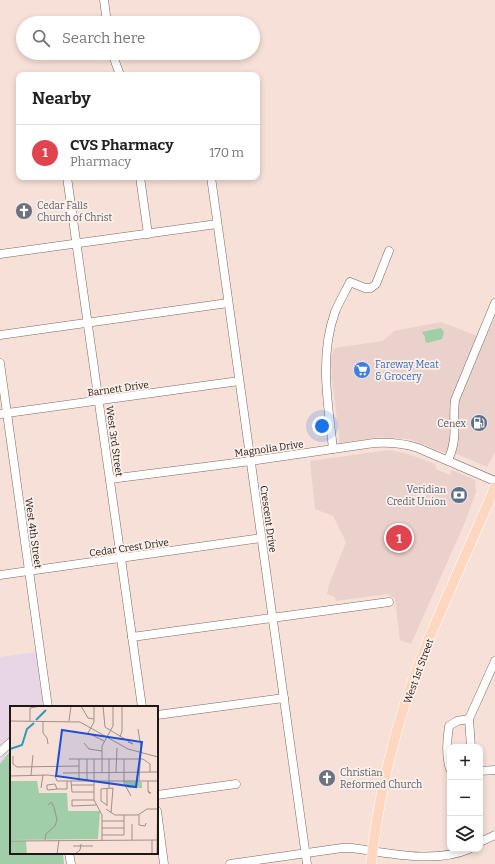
<!DOCTYPE html>
<html lang="en">
<head>
<meta charset="utf-8">
<style>
  :root { --surface:#fff; --page:#f2f2f2; --text:#222; --muted:#767676; --line:#e0e0e0; --accent:#1f7548 }
  body { margin:0; font-family:Bitter,serif; background:var(--page); color:var(--text) }
  .controls { position:absolute; right:12px; bottom:12px; display:grid; overflow:hidden; border-radius:8px; box-shadow:0 2px 6px #0003 }
  .controls button { width:36px; height:36px; display:grid; place-items:center; padding:0; border:0; border-bottom:1px solid var(--line); background:var(--surface); color:var(--text); font:20px sans-serif }
  .you { position:absolute; left:322px; top:426px; width:14px; height:14px; margin:-10px; border:3px solid #fff; border-radius:50%; background:#1a73e8; box-shadow:0 0 0 6px #1a73e833 }
  .badge { display:grid; place-items:center; width:26px; height:26px; border-radius:50%; background:var(--accent); color:#fff; font-size:13px; font-weight:700 }
  .pin { position:absolute; translate:-50% -50%; border:2px solid #fff; box-shadow:0 1px 4px #0006 }
  .list { margin:0; padding:0; list-style:none }
  h2 { display:flex; justify-content:space-between; align-items:center; height:52px; margin:0; padding:0 16px; font-size:17px }
  h2 small { font-size:13px; font-weight:400; color:var(--muted) }
  .list li { display:grid; grid-template-columns:26px 1fr auto; gap:12px; align-items:center; box-sizing:border-box; height:56px; padding:0 16px; border-top:1px solid var(--line) }
  .list b { display:block; font-size:15px; white-space:nowrap }
  .list p { margin:0; font-size:13px; white-space:nowrap; color:var(--muted) }
  .list em { font-size:13px; font-style:normal; color:var(--muted) }
  .icon { flex:none; width:22px; height:22px; fill:none; stroke:currentColor; stroke-width:2; stroke-linecap:round; stroke-linejoin:round }
  .map { position:relative; flex:none; width:495px; height:864px; overflow:hidden }
  .search { position:absolute; background:var(--surface); box-shadow:0 2px 6px #0003; left:16px; top:16px; width:244px; height:44px; display:flex; align-items:center; gap:10px; box-sizing:border-box; padding:0 14px; border-radius:22px; color:var(--muted); font-size:15px }
  .panel { position:absolute; background:var(--surface); box-shadow:0 2px 6px #0003; left:16px; top:72px; width:244px; height:108px; border-radius:8px }
  .map>svg:first-child { display:block }
  .commercial { fill:#ebd1cb }
  .education { fill:#e8d5e5 }
  .green { fill:#9fcea8 }
  .lines { fill:none; stroke-linecap:round; stroke-linejoin:round }
  .minor-casing { stroke:#7c6961; stroke-width:9 }
  .major-casing { stroke:#fff; stroke-width:11 }
  .minor { stroke:#fff; stroke-width:8 }
  .major { stroke:#fed7c1; stroke-width:10 }
  .labels { text-anchor:middle; stroke-width:3.5; stroke-linejoin:round; paint-order:stroke }
  .worship-label { font-size:10px; fill:#5b616d; stroke:#fdf0ea; text-anchor:start }
  .shop-label { font-size:10px; fill:#366cbe; stroke:#fdf0ea; text-anchor:start }
  .street-label { font-size:10px; fill:#1f1714; stroke:#fdf0ea }
  .service-label { font-size:10px; fill:#4e5e75; stroke:#fdf0ea; text-anchor:end }
  .inset-river { fill:none; stroke:#2d9bb3; stroke-width:2 }
  .inset-road { fill:none; stroke:#a19089; stroke-width:1 }
  .view { fill:#1d4ed8; fill-opacity:0.15; stroke:#1d4ed8; stroke-width:2 }
  .inset-edge { fill:none; stroke:#1f1714; stroke-width:2 }
</style>
</head>
<body>
<div class="map">
<svg width="495" height="864" viewBox="0 0 495 864">
  <rect width="100%" height="100%" fill="#f7e0d7"/>
  <g class="commercial">
    <path d="M495,317V452L487,467L457,454L453,456L409,439L379,437L340,443L332,380L331,358L334,348L383,341L394,331L441,322L485,339Z"/>
    <path d="M389,450L408,454L435,464L436,469L450,475L451,471L452,470L475,480L476,492L465,522L411,644L400,640L395,599L387,594L336,601L335,597L327,594L329,585L346,542L333,516L315,509L310,461Z"/>
  </g>
  <path class="education" d="M36,652L43,707H11V750L0,764V657Z"/>
  <g class="green">
    <path d="M441,328L444,332L442,339L427,343L425,341V337L422,332Z"/>
    <path d="M11,750V853H63L64,864H0V764Z"/>
  </g>
  <g class="lines">
    <g class="minor-casing">
      <g id="minor">
        <path d="M104,0L107,23"/>
        <path d="M112,53L120,75"/>
        <path d="M67,177L142,707"/>
        <path d="M140,177L148,234"/>
        <path d="M211,177L307,864"/>
        <path d="M0,254L217,224"/>
        <path d="M0,335L228,303"/>
        <path d="M0,363L48,707"/>
        <path d="M0,414L239,381"/>
        <path d="M333,449C328,403 319,357 335,312C339,302 345,292 350,282L365,288H371L376,284L389,251"/>
        <path d="M448,460C459,436 452,424 455,400L495,303"/>
        <path d="M110,479L251,461L374,443C390,442 403,443 418,448L495,481"/>
        <path d="M0,575L261,538"/>
        <path d="M132,637L389,602"/>
        <path d="M157,715L284,698"/>
        <path d="M471,747L469,719L495,661"/>
        <path d="M0,752L11,742"/>
        <path d="M450,769C446,757 447,739 449,726L457,721L469,719"/>
        <path d="M480,771L495,770"/>
        <path d="M157,795L236,784"/>
        <path d="M157,811L164,864"/>
        <path d="M480,842L495,835"/>
        <path d="M69,853L71,864"/>
        <path d="M230,864L342,848H352C388,853 434,864 469,849"/>
      </g>
    </g>
    <g class="major-casing">
      <path id="major" d="M371,864C379,789 398,714 427,643C449,591 473,539 495,487"/>
    </g>
    <use href="#minor" class="minor"/>
    <use href="#major" class="major"/>
  </g>
  <defs>
    <g id="church-disc" transform="scale(0.9)"><circle r="9.5" fill="#6b7280" stroke="#fdf0ea"/><path d="M-1.2-6h2.4v3.5h3.3v2.4h-3.3V6h-2.4V-.1h-3.3v-2.4h3.3Z" fill="#fff"/></g>
    <g id="supermarket-disc" transform="scale(0.9)"><circle r="9.5" fill="#3f7fe0" stroke="#fdf0ea"/><path d="M-6-5.5h2.5l.6 2H6L4.5 2H-2.5L-4.4-4H-6ZM-1.5 3.2a1.3 1.3 0 1 0 .1 0ZM3 3.2a1.3 1.3 0 1 0 .1 0Z" fill="#fff"/></g>
    <g id="fuel-disc" transform="scale(0.9)"><circle r="9.5" fill="#5c6f8a" stroke="#fdf0ea"/><path d="M-5.5-6h7V0h2V4h1.3V-2.5L3-4.5l.8-.8L6-3V5H2.5V1h-1V6h-7ZM-4.2-4.7v3.2H.2V-4.7Z" fill="#fff"/></g>
    <g id="bank-disc" transform="scale(0.9)"><circle r="9.5" fill="#5c6f8a" stroke="#fdf0ea"/><path d="M-6-4H6V4H-6ZM0-2.3a2.3 2.3 0 1 0 0 4.6a2.3 2.3 0 1 0 0-4.6Z" fill="#fff"/></g>
  </defs>
  <g fill-rule="evenodd">
    <use href="#church-disc" x="24" y="211"/>
    <use href="#supermarket-disc" x="362" y="370"/>
    <use href="#fuel-disc" x="479" y="423"/>
    <use href="#bank-disc" x="459" y="495"/>
    <use href="#church-disc" x="327" y="778"/>
  </g>
  <g class="labels">
    <g class="worship-label">
      <text x="37" y="209">Cedar Falls<tspan x="37" dy="12">Church of Christ</tspan></text>
      <text x="340" y="776">Christian<tspan x="340" dy="12">Reformed Church</tspan></text>
    </g>
    <g class="shop-label">
      <text x="375" y="368">Fareway Meat<tspan x="375" dy="12">&amp; Grocery</tspan></text>
    </g>
    <g class="street-label">
      <text transform="translate(118 388) rotate(-8)" y="4">Barnett Drive</text>
      <text transform="translate(115 441) rotate(82)" y="4">West 3rd Street</text>
      <text transform="translate(269 448) rotate(-8)" y="4">Magnolia Drive</text>
      <text transform="translate(269 519) rotate(82)" y="4">Crescent Drive</text>
      <text transform="translate(34 533) rotate(82)" y="4">West 4th Street</text>
      <text transform="translate(129 547) rotate(-8)" y="4">Cedar Crest Drive</text>
      <text transform="translate(418 671) rotate(-70)" y="4">West 1st Street</text>
    </g>
    <g class="service-label">
      <text x="466" y="427">Cenex</text>
      <text x="446" y="493">Veridian<tspan x="446" dy="12">Credit Union</tspan></text>
    </g>
  </g>
  <g transform="translate(10 706)">
    <rect width="148" height="148" fill="#f7e0d7"/>
    <path d="M0,75H27L29,87H57L58,105H90L88,133L0,134ZM114,75L132,76V82H118ZM0,135H16L17,148H0Z" fill="#9fcea8"/>
    <path class="inset-river" d="M26,14L36,4M0,43L12,39L17,23L24,17"/>
    <path class="inset-road" d="M71,0L78,12L84,13M84,0V16L78,27L94,35M93,0L95,21L123,38L118,36M0,15L70,16L118,43L148,51M20,15V2L31,0M33,15V27L37,32L38,38M59,15L61,0M128,23L131,41L129,75M110,31L112,25V0M74,37L79,43L92,45M3,50V58L7,61L69,60M59,53H133L140,58V66M69,53V75M84,53V94L92,109V134M114,53V77L121,90M92,66V40L103,20V0M106,66L107,42M53,67L147,66M21,69L23,49M0,70L38,69L45,70L47,75H148M61,75L62,86H84M77,75V53M138,75V85L141,87H139L138,85M61,79H84M31,82L33,69M99,82V53M47,83L45,78L37,79V83L38,84L47,83H57V75M84,94H62V100L86,99M97,99L91,95V83L103,82L101,107M97,100V82M96,103L105,109H128L137,103H148M129,109V119L135,120L136,117M92,115H114M92,122H114M92,129H114V109M35,134L36,128L45,120L47,114L44,101L41,96L38,99M122,134V118M142,134V148M0,135L148,134M63,140H83M47,148L49,134M65,148L70,144L71,138M147,148L148,59"/>
    <path class="view" d="M52,24L132,36L126,81L46,70Z"/>
    <rect width="148" height="148" class="inset-edge"/>
  </g>
</svg>
<div class="controls">
<button>+</button>
<button>−</button>
<button><svg class="icon" aria-label="layers" viewBox="0 0 24 24"><path d="M12 4l9 5-9 5-9-5zM3 14l9 5 9-5"/></svg></button>
</div>
<div class="you"></div>
<div class="pin badge" style="left:399px;top:538px;background:#e0444e">1</div>
<div class="search"><svg class="icon" aria-label="search" viewBox="0 0 24 24"><circle cx="10" cy="10" r="6"/><path d="M15 15l6 6"/></svg>Search here</div>
<section class="panel">
<h2>Nearby<small></small></h2>
<ul class="list">
<li><span class="badge" style="background:#e0444e">1</span><div><b>CVS Pharmacy</b><p>Pharmacy</p></div><em>170 m</em></li>
</ul>
</section>
</div>
</body>
</html>
